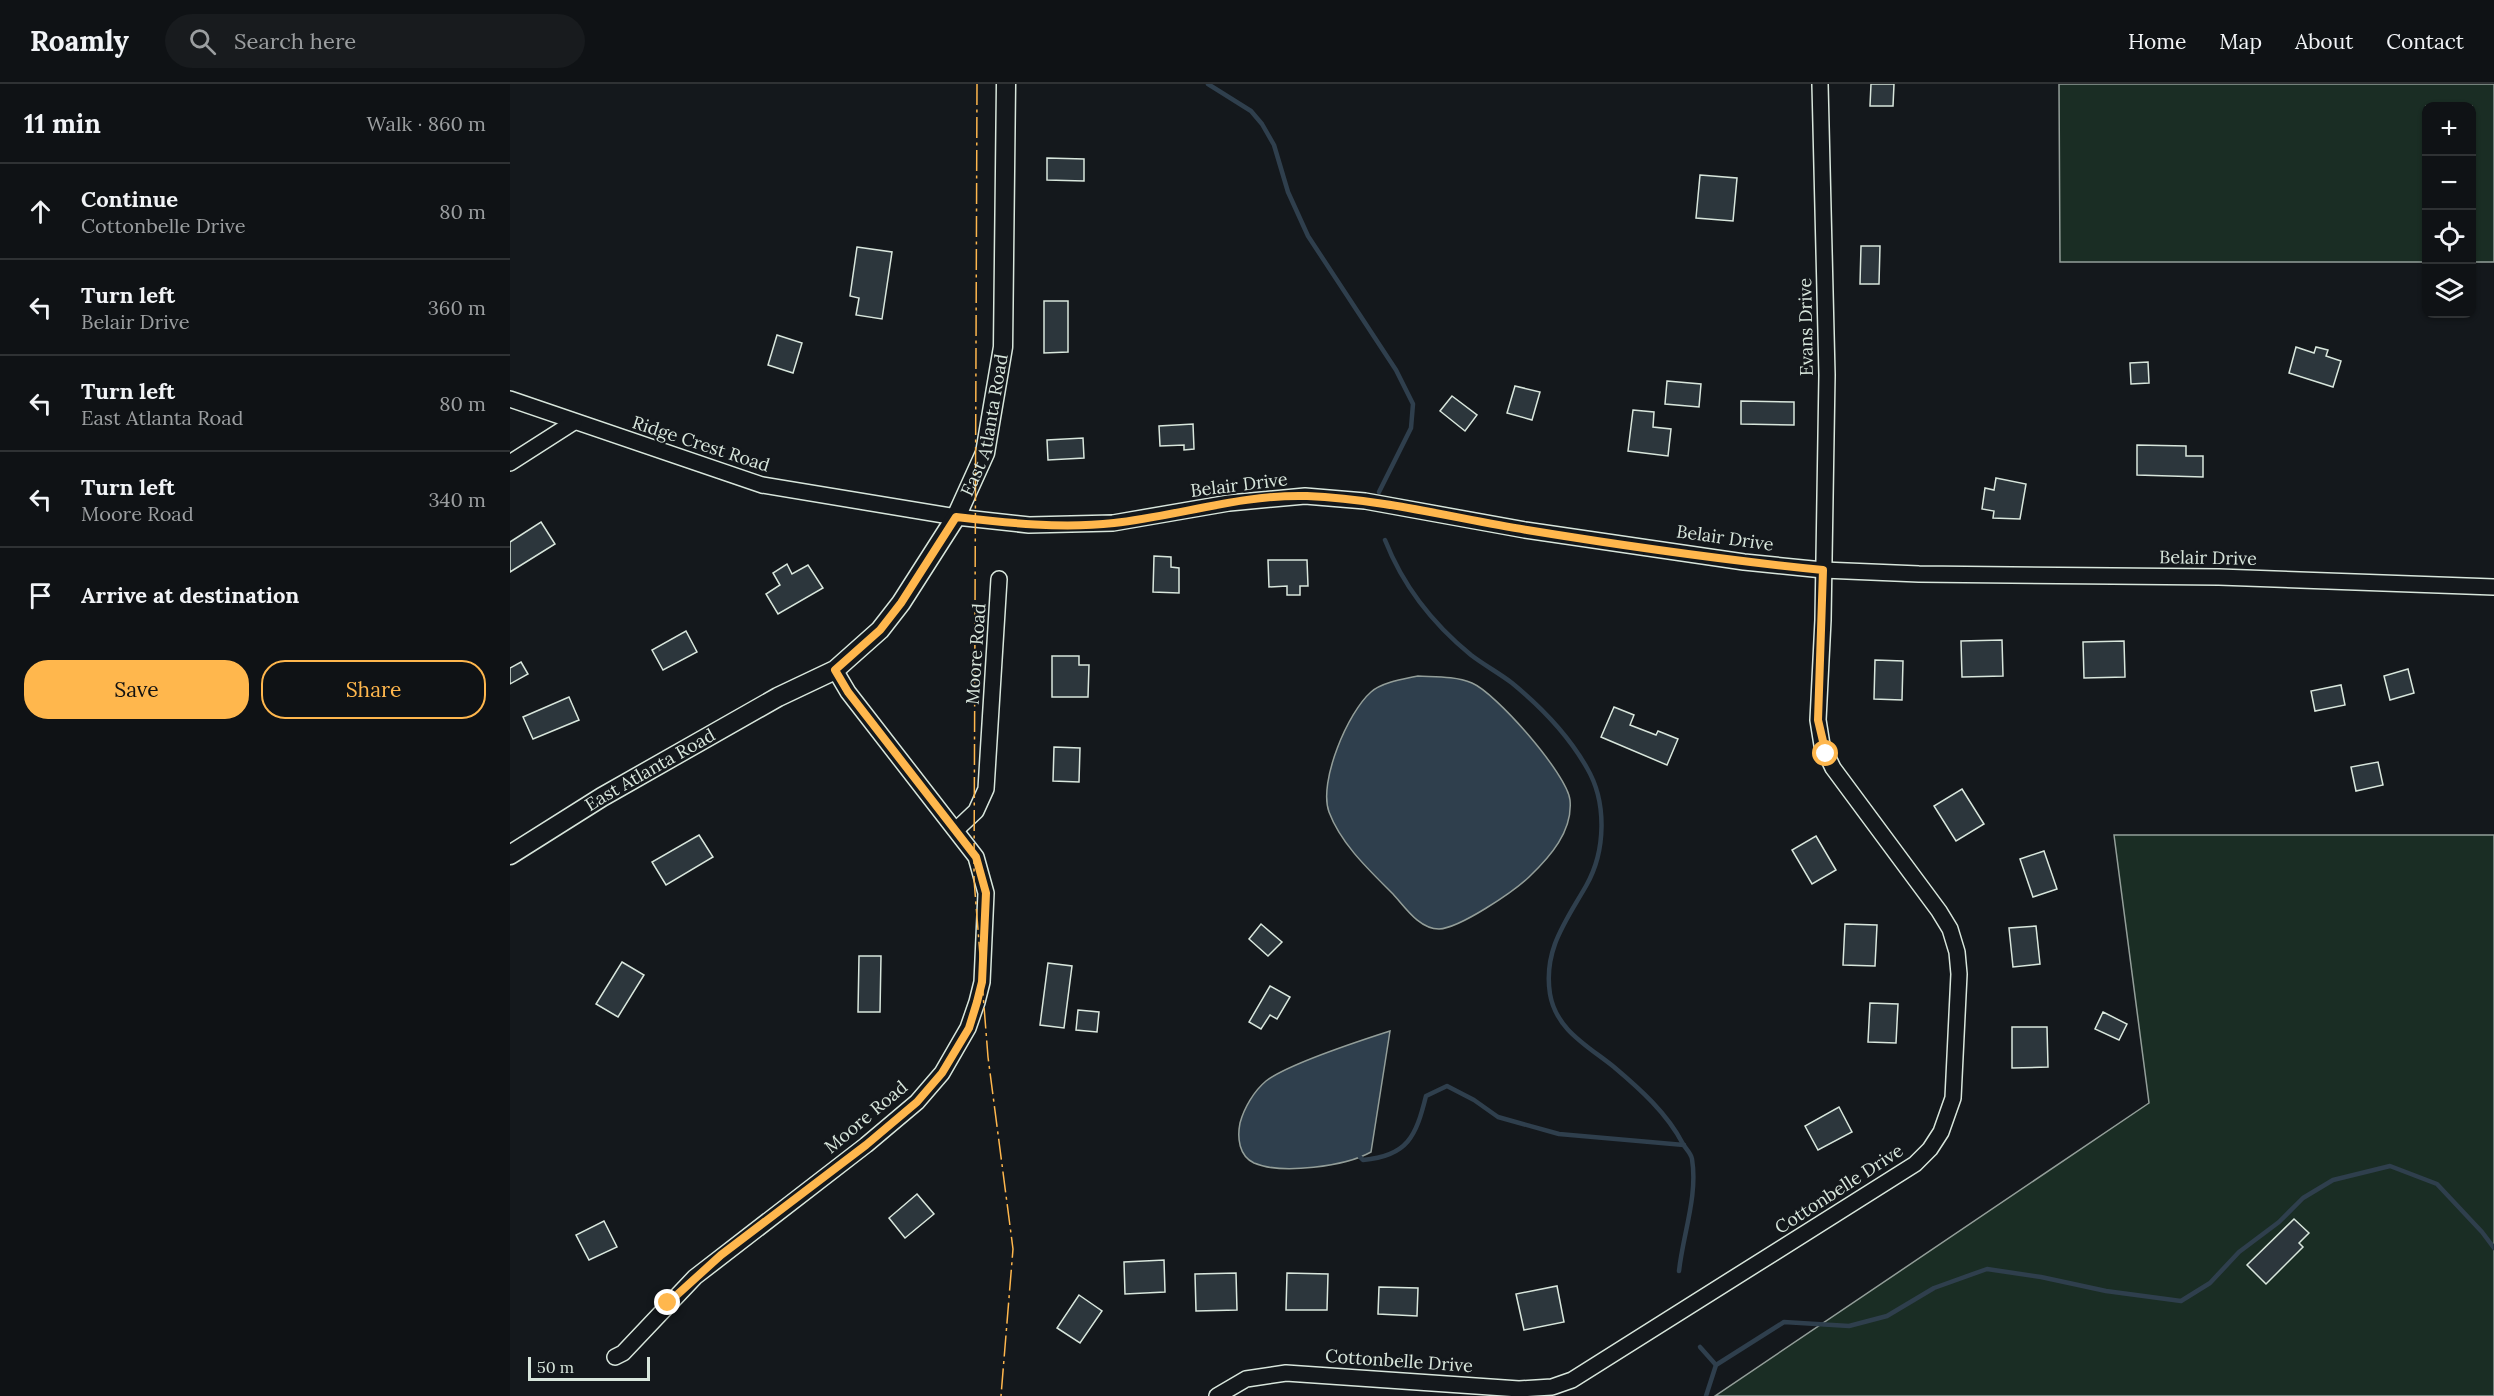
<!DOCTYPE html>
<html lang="en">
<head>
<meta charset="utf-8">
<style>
  :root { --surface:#0f1215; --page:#181b1e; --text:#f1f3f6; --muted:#9b9ea0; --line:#2f3234; --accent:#ffb74d }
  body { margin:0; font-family:Lora,serif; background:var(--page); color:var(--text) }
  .controls { position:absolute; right:18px; top:18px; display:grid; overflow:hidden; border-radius:12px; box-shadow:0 2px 4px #0004 }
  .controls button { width:54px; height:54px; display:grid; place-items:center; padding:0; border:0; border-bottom:2px solid var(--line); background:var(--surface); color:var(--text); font:30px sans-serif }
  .scale { position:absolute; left:18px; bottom:15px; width:122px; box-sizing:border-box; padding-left:6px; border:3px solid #d8e6dc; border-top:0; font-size:16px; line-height:21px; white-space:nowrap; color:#d8e6dc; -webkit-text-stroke:4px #14181c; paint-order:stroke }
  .stop { position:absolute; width:18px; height:18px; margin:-14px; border:4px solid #ffb74d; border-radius:50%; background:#fff }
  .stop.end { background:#ffb74d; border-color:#fff; box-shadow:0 2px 6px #0008 }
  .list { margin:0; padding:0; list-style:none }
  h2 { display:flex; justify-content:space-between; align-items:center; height:78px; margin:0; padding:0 24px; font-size:26px }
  h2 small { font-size:20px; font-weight:400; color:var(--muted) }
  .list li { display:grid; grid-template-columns:39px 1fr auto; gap:18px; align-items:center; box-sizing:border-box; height:96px; padding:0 24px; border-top:2px solid var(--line) }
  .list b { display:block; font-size:22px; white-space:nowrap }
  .list p { margin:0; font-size:20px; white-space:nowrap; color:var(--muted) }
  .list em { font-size:20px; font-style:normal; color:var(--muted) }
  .actions { display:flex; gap:12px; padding:18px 24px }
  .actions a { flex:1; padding:14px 0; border:2px solid var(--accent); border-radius:24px; text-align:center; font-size:21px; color:var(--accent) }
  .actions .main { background:var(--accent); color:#111 }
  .icon { flex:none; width:33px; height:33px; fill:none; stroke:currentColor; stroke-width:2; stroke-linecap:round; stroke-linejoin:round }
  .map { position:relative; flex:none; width:1984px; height:1312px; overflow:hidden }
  header { display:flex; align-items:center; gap:36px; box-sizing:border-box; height:84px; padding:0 30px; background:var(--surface); border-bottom:2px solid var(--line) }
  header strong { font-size:28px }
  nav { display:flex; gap:33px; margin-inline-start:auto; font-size:21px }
  .search { width:420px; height:54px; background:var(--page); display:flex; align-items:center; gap:15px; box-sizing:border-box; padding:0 21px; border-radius:33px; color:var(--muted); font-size:22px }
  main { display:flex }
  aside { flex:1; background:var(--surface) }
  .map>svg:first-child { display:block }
  .green { fill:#1a2d24; stroke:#939e99; stroke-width:1.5 }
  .water { fill:#2f3f4d; stroke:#939e99; stroke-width:1.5 }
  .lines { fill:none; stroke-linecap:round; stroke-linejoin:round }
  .stream { stroke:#2f3f4d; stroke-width:4.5 }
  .building { fill:#2c363c; stroke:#d8e6dc; stroke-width:1.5 }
  .minor-casing { stroke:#d8e6dc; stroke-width:18 }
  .tertiary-casing { stroke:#d8e6dc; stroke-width:21 }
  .minor { stroke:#14181c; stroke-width:15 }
  .tertiary { stroke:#14181c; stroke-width:18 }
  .power { stroke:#ffb74d; stroke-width:1.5; stroke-dasharray:21 4.5 3 4.5; stroke-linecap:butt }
  .route { stroke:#ffb74d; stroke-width:8 }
  .labels { text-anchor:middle; stroke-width:4.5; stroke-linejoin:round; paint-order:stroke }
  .street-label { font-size:18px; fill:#d8e6dc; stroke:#14181c }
</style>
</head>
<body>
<header>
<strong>Roamly</strong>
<div class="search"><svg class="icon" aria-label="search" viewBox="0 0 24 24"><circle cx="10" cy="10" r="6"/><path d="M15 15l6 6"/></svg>Search here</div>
<nav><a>Home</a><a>Map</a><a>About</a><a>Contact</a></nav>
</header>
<main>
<aside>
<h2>11 min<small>Walk · 860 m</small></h2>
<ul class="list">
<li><svg class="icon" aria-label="ahead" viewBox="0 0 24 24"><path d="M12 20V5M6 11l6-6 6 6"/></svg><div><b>Continue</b><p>Cottonbelle Drive</p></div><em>80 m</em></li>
<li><svg class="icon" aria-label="left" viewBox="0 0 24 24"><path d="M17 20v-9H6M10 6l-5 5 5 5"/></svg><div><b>Turn left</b><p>Belair Drive</p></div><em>360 m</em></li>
<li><svg class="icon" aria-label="left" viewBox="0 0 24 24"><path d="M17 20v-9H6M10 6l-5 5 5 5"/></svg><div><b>Turn left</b><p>East Atlanta Road</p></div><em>80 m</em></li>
<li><svg class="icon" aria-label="left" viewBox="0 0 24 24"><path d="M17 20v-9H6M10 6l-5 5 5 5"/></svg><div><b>Turn left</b><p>Moore Road</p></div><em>340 m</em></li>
<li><svg class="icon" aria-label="arrive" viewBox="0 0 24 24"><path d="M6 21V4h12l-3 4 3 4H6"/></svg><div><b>Arrive at destination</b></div></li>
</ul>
<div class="actions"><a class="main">Save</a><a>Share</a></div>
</aside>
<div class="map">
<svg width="1984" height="1312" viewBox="0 0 1984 1312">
  <rect width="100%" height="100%" fill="#14181c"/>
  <g class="green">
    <path d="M1549,0H1984V178H1962V22H1916V178H1550Z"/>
    <path d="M1604,751H1984V1312H1205L1639,1019Z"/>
  </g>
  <g class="water">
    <path d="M908,592C925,593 945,592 962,599C986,609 1057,690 1060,716C1063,747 1040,773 1019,793C1003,808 950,844 929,845C909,845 895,823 883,810C859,786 831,760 819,728C808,698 838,628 861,608C872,598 894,595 908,592Z"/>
    <path d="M880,947L861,1068C836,1082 772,1091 744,1079C729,1072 727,1054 730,1039C734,1024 744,1007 756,997C778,980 852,956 880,947Z"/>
  </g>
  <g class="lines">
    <g class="stream">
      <path d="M698,0L741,27L752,40L764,61L778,108L798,152L886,286L903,320L901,344L869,408"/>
      <path d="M875,456C893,502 923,540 961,571C974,581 989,589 1002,599C1030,622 1059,652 1077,684C1097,718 1096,767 1076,802C1056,837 1033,866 1040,910C1046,946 1078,962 1104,983C1130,1005 1157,1029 1173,1060C1176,1065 1181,1069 1182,1075C1188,1112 1173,1150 1169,1187"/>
      <path d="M850,1073L853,1076C898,1072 906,1052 916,1012L937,1002L964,1016L988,1033L1049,1050L1174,1061"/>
      <path d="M1190,1263L1206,1281"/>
      <path d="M1196,1312L1206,1281L1274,1238L1339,1242L1377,1232L1424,1204L1477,1185L1531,1193L1596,1207L1671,1217L1700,1199L1729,1168L1769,1138L1793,1114L1823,1096L1880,1082L1927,1100L1972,1148L1984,1164"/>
    </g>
  </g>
  <g class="building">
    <path d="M1361,0H1384L1383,22H1360Z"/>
    <path d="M537,74L574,75V97L537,96Z"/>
    <path d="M1190,91L1227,94L1223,137L1186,134Z"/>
    <path d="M1351,162H1370L1369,200H1350Z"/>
    <path d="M347,163L382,168L372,235L346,231L349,214L340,212Z"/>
    <path d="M534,217H558V268L534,269Z"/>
    <path d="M267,251L292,259L283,289L258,281Z"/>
    <path d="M1786,263L1804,269L1806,263L1818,266L1816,272L1831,277L1823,303L1779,289Z"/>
    <path d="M1638,278L1639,299L1621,300L1620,279Z"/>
    <path d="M1157,297L1191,300L1189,323L1155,320Z"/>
    <path d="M1005,302L1030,308L1022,336L997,329Z"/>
    <path d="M942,312L967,331L955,347L930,327Z"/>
    <path d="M1231,317L1284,318V341L1231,340Z"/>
    <path d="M1123,326L1144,328L1143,343L1161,345L1158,372L1118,367Z"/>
    <path d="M683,340L684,365L674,366V361L650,362L649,342Z"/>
    <path d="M573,354L574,374L538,376L537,356Z"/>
    <path d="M1627,361L1676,362V372H1693V393L1627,391Z"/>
    <path d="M1486,394L1516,400L1510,435L1483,434L1484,427L1472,425L1475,404L1484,406Z"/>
    <path d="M31,438L45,460L0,488V458Z"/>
    <path d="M644,472L661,473V483L669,484V509L643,508Z"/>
    <path d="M758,476H797L798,502H790V511H777V502L759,503Z"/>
    <path d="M277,480L282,490L298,481L313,504L268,530L256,510L270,501L263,489Z"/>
    <path d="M176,547L187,568L153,586L142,566Z"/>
    <path d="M1492,556L1493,592L1452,593L1451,557Z"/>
    <path d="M1614,557L1615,593L1574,594L1573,558Z"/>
    <path d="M542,572H569V581H579L578,613H542Z"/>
    <path d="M1365,576L1393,577L1392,616L1364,615Z"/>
    <path d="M11,578L18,590L0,600V584Z"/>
    <path d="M1898,585L1904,609L1880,616L1874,592Z"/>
    <path d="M1831,601L1835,621L1805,627L1801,607Z"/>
    <path d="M59,613L69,636L23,655L13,633Z"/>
    <path d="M1104,623L1124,631L1120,641L1146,651L1148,647L1168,655L1157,681L1091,653Z"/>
    <path d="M544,663L570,664L569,698L543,697Z"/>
    <path d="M1868,678L1873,701L1846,707L1841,683Z"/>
    <path d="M1452,705L1474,740L1446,757L1424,722Z"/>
    <path d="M189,751L203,773L156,801L142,778Z"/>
    <path d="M1306,752L1326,786L1302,800L1282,766Z"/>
    <path d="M1534,767L1547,805L1523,813L1510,775Z"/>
    <path d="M751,840L772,858L758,872L739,855Z"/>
    <path d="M1335,840L1367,841L1365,882L1333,881Z"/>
    <path d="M1526,842L1530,880L1503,883L1499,844Z"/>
    <path d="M349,872H371L370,928H348Z"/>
    <path d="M112,878L134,891L108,933L86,920Z"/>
    <path d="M538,879L562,882L554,944L530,941Z"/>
    <path d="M760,902L780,913L767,935L760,931L751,945L739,938Z"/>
    <path d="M1360,919L1388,920L1386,959L1358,958Z"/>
    <path d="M568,926L589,928L587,948L566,946Z"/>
    <path d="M1593,928L1617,940L1609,956L1585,945Z"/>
    <path d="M1502,943H1537L1538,983L1502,984Z"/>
    <path d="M1329,1023L1342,1048L1308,1066L1295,1042Z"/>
    <path d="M407,1110L424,1130L395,1154L379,1134Z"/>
    <path d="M1784,1135L1799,1149L1789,1159L1793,1163L1756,1200L1737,1181Z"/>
    <path d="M94,1137L107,1163L79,1176L66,1151Z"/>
    <path d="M654,1176L655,1208L615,1210L614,1178Z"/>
    <path d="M726,1189L727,1226L686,1227L685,1190Z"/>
    <path d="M777,1189L818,1190L817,1226H776Z"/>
    <path d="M1047,1202L1054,1238L1014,1246L1006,1210Z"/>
    <path d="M869,1203L908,1204L907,1232L868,1230Z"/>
    <path d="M569,1211L592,1227L570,1259L547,1244Z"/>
  </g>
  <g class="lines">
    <g class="minor-casing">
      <g id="minor">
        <path d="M0,315L252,401L446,433L519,441L603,439L719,419L795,412L855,417L1015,446L1234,478L1313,486L1409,490L1709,493L1984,503"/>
        <path d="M0,379L64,338"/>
        <path d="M447,745L466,727L476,705L489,495"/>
        <path d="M105,1273L113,1269L185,1193L356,1061L407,1018L432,989L458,944L467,918L472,898L476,809L466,773L338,608L325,586"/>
        <path d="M707,1312L736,1295L776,1289L1009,1305L1042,1303L1062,1296L1405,1080L1420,1065L1431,1048L1443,1014L1449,890L1447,868L1440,845L1429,827L1323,684L1312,661L1308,636L1313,536L1317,291L1310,0"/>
      </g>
    </g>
    <g class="tertiary-casing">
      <g id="tertiary">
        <path id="s1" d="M0,771L92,713L268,613L325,586L370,546L391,519L446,433L475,369L493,263L496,0"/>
      </g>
    </g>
    <use href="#minor" class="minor"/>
    <use href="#tertiary" class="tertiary"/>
    <path class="power" d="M467,0L464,795L478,973L503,1165L491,1312"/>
  </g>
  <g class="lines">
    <path class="route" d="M158,1219L211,1171L356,1061L407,1018L432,989L459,944L467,918L472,898L476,809L466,773L338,608L325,586L370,546L391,519L446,433C498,439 552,445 604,439C668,432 732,410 797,412C871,415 944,434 1017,446C1115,462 1214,476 1313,486L1308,636L1316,670"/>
  </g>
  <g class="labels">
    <g class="street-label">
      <text transform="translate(1296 243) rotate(-91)" y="6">Evans Drive</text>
      <text dy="6" stroke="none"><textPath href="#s1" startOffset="668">East Atlanta Road</textPath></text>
      <text transform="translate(191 360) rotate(18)" y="6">Ridge Crest Road</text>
      <text transform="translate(729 401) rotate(-7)" y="6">Belair Drive</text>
      <text transform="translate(1215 454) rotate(8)" y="6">Belair Drive</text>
      <text transform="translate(1698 474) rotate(1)" y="6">Belair Drive</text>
      <text transform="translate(466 570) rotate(-86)" y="6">Moore Road</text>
      <text dy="6" stroke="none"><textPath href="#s1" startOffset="164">East Atlanta Road</textPath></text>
      <text transform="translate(356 1033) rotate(-40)" y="6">Moore Road</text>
      <text transform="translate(1329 1105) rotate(-33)" y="6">Cottonbelle Drive</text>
      <text transform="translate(889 1277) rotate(4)" y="6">Cottonbelle Drive</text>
    </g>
  </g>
</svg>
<div class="controls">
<button>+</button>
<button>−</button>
<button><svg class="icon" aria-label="locate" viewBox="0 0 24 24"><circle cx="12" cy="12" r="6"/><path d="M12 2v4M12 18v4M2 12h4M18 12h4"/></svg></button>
<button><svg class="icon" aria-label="layers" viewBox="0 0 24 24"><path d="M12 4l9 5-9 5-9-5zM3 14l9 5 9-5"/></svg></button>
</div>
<div class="scale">50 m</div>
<div class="stop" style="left:1316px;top:670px"></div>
<div class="stop end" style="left:158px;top:1219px"></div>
</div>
</main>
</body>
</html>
